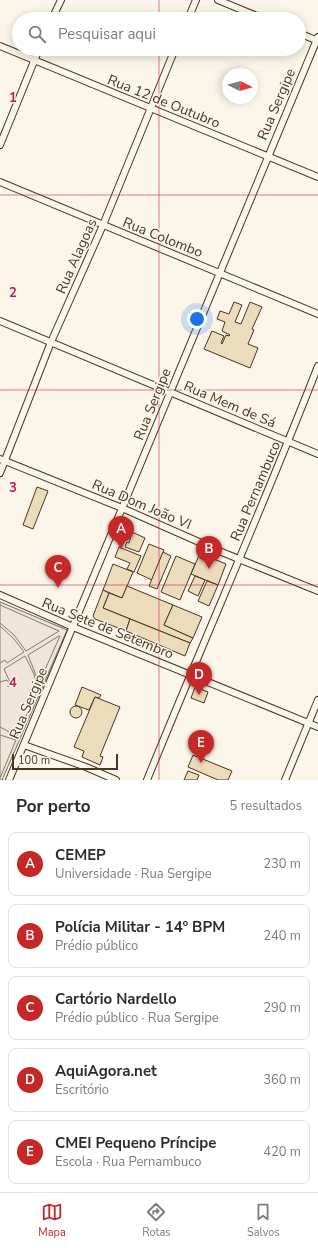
<!DOCTYPE html>
<html lang="pt">
<head>
<meta charset="utf-8">
<style>
  :root { --surface:#fff; --page:#f2f2f3; --text:#2b2b33; --muted:#7c7c81; --line:#e1e1e2; --accent:#c62828 }
  body { margin:0; font-family:"Nunito Sans",sans-serif; background:var(--page); color:var(--text) }
  .compass { position:absolute; left:222px; top:68px; width:36px; height:36px; border-radius:50%; background:var(--surface); box-shadow:0 2px 10px #0003; rotate:95deg }
  .scale { position:absolute; left:12px; bottom:10px; width:106px; box-sizing:border-box; padding-left:4px; border:2px solid #4a3520; border-top:0; font-size:11px; line-height:14px; white-space:nowrap; color:#4a3520; -webkit-text-stroke:3px #fbf6e9; paint-order:stroke }
  .you { position:absolute; left:197px; top:319px; width:14px; height:14px; margin:-10px; border:3px solid #fff; border-radius:50%; background:#1a73e8; box-shadow:0 0 0 6px #1a73e833 }
  .badge { display:grid; place-items:center; width:26px; height:26px; border-radius:50%; background:var(--accent); color:#fff; font-size:13px; font-weight:700 }
  .pin { position:absolute; translate:-50% -33px; filter:drop-shadow(0 1px 2px #0008) }
  .pin::after { content:''; position:absolute; top:21px; width:14px; height:12px; background:inherit; clip-path:polygon(0 0,100% 0,50% 100%) }
  .list { margin:0; padding:0; list-style:none }
  h2 { display:flex; justify-content:space-between; align-items:center; height:52px; margin:0; padding:0 16px; font-size:17px }
  h2 small { font-size:13px; font-weight:400; color:var(--muted) }
  .list li { display:grid; grid-template-columns:26px 1fr auto; gap:12px; align-items:center; box-sizing:border-box; height:64px; margin:0 8px 8px; padding:0 8px; border:1px solid var(--line); border-radius:8px }
  .list b { display:block; font-size:15px; white-space:nowrap }
  .list p { margin:0; font-size:13px; white-space:nowrap; color:var(--muted) }
  .list em { font-size:13px; font-style:normal; color:var(--muted) }
  .icon { flex:none; width:22px; height:22px; fill:none; stroke:currentColor; stroke-width:2; stroke-linecap:round; stroke-linejoin:round }
  .map { position:relative; flex:none; width:318px; height:780px; overflow:hidden }
  .search { position:absolute; background:var(--surface); box-shadow:0 2px 10px #0003; left:12px; right:12px; top:12px; height:44px; display:flex; align-items:center; gap:10px; box-sizing:border-box; padding:0 14px; border-radius:22px; color:var(--muted); font-size:15px }
  .sheet { height:412px; background:var(--surface) }
  nav { display:flex; justify-content:space-around; align-items:center; box-sizing:border-box; height:56px; border-top:1px solid var(--line); background:var(--surface); font-size:11px; color:var(--muted) }
  nav a { display:grid; justify-items:center; gap:2px }
  nav .on { color:var(--accent) }
  .map>svg:first-child { display:block }
  .green { fill:#ede6d9; stroke:#887966 }
  .parking { fill:#ede7d9; stroke:#887966; fill-rule:evenodd }
  .building { fill:#ecdcbc; stroke:#4a3520 }
  .lines { fill:none; stroke-linecap:round; stroke-linejoin:round }
  .street-casing { stroke:#4a3520; stroke-width:8 }
  .street { stroke:#fbf6e9; stroke-width:6 }
  .grid { fill:none; stroke:#c2185b; stroke-width:1; stroke-opacity:0.55 }
  .labels { text-anchor:middle; stroke-width:3; stroke-linejoin:round; paint-order:stroke }
  .street-label { font-size:14px; fill:#4a3520; stroke:#fbf6e9 }
  .grid-label { font-size:13px; text-anchor:middle; font-weight:bold; fill:#c2185b; stroke:#fbf6e9; stroke-width:3; stroke-linejoin:round; paint-order:stroke }
</style>
</head>
<body>
<div class="map">
<svg width="318" height="780" viewBox="0 0 318 780">
  <rect width="100%" height="100%" fill="#fbf6e9"/>
  <path class="green" d="M0,602L67,630L2,780H0Z"/>
  <path class="parking" d="M0,602L67,630L2,780H0V778L16,740L0,735V727L17,736L38,690L34,674L25,656L4,669L10,682L8,687L9,683L7,680L0,682V663L5,660L7,663L24,652L14,639L0,626V623L14,635L26,651L59,631L0,605ZM59,636H60L39,683L28,655Z"/>
  <g class="building">
    <path d="M234,302L242,305L235,322L241,324L250,302L262,307L252,329L254,330L248,344L258,348L250,368L204,349L212,331L224,336L221,343L222,344L226,335L229,336L230,335L222,331L225,322L217,319L220,311L229,314Z"/>
    <path d="M37,487L48,491L33,529L23,525Z"/>
    <path d="M132,532L145,538L139,552L125,547L127,542L129,543Z"/>
    <path d="M149,544L164,550L152,580L137,573Z"/>
    <path d="M119,547L141,556L134,572L127,569L130,563L115,557Z"/>
    <path d="M163,552L171,556L157,589L149,586Z"/>
    <path d="M200,553L226,564L218,585L191,574Z"/>
    <path d="M176,556L195,564L180,600L161,592Z"/>
    <path d="M113,564L133,572L122,598L103,590Z"/>
    <path d="M195,576L205,580L198,596L188,591Z"/>
    <path d="M207,581L218,585L209,606L198,601Z"/>
    <path d="M127,586L173,605L164,625L193,638L190,643L103,608L109,593L122,598Z"/>
    <path d="M103,590L109,593L103,608L130,619L126,631L95,619L93,616Z"/>
    <path d="M173,605L202,617L193,638L164,625Z"/>
    <path d="M130,619L190,643L185,656L126,631Z"/>
    <path d="M82,687L101,695L99,698L95,697L89,710L75,705Z"/>
    <path d="M195,687L208,692L204,703L191,698Z"/>
    <path d="M95,697L120,707L100,756L103,757L100,765L82,757L84,751L74,747Z"/>
    <circle cx="76" cy="712" r="6"/>
    <path d="M193,755L232,771L228,780H218L188,767Z"/>
    <path d="M188,771L199,775L197,780H184Z"/>
  </g>
  <g class="lines">
    <g class="street-casing">
      <g id="street">
        <path d="M218,0L264,19"/>
        <path d="M52,19L61,0"/>
        <path d="M188,19L196,0"/>
        <path d="M299,33L318,41"/>
        <path d="M0,46L318,177"/>
        <path d="M0,145L39,49"/>
        <path d="M0,182L318,314"/>
        <path d="M0,321L318,454"/>
        <path d="M0,459L122,508L224,553L318,591"/>
        <path d="M0,473L51,342L103,225L175,49"/>
        <path d="M0,595L73,627L318,727"/>
        <path d="M24,745L86,767L116,780"/>
        <path d="M9,780L318,37"/>
        <path d="M147,780C203,642 264,505 318,366"/>
        <path d="M285,780L318,700"/>
      </g>
    </g>
    <use href="#street" class="street"/>
  </g>
  <path class="grid" d="M159,0V19M159,49V780M0,195H318M0,390H318M0,585H318"/>
  <g class="labels">
    <g class="street-label">
      <text transform="translate(164 101) rotate(22)" y="5">Rua 12 de Outubro</text>
      <text transform="translate(276 104) rotate(-67)" y="5">Rua Sergipe</text>
      <text transform="translate(163 237) rotate(22)" y="5">Rua Colombo</text>
      <text transform="translate(76 256) rotate(-66)" y="5">Rua Alagoas</text>
      <text transform="translate(152 404) rotate(-68)" y="5">Rua Sergipe</text>
      <text transform="translate(230 404) rotate(23)" y="5">Rua Mem de Sá</text>
      <text transform="translate(255 491) rotate(-67)" y="5">Rua Pernambuco</text>
      <text transform="translate(142 504) rotate(23)" y="5">Rua Dom João VI</text>
      <text transform="translate(108 628) rotate(22)" y="5">Rua Sete de Setembro</text>
      <text transform="translate(28 703) rotate(-67)" y="5">Rua Sergipe</text>
    </g>
  </g>
  <g class="grid-label">
    <text x="13" y="102">1</text>
    <text x="13" y="297">2</text>
    <text x="13" y="492">3</text>
    <text x="13" y="687">4</text>
  </g>
</svg>
<svg class="compass" viewBox="-18 -18 36 36"><path d="M0-13l5 13h-10z" fill="#e53935"/><path d="M0 13l5-13h-10z" fill="#7c7c81"/></svg>
<div class="scale">100 m</div>
<div class="you"></div>
<div class="pin badge" style="left:121px;top:549px">A</div>
<div class="pin badge" style="left:209px;top:569px">B</div>
<div class="pin badge" style="left:58px;top:588px">C</div>
<div class="pin badge" style="left:199px;top:695px">D</div>
<div class="pin badge" style="left:201px;top:763px">E</div>
<div class="search"><svg class="icon" aria-label="search" viewBox="0 0 24 24"><circle cx="10" cy="10" r="6"/><path d="M15 15l6 6"/></svg>Pesquisar aqui</div>
</div>
<section class="sheet">
<h2>Por perto<small>5 resultados</small></h2>
<ul class="list">
<li><span class="badge">A</span><div><b>CEMEP</b><p>Universidade · Rua Sergipe</p></div><em>230 m</em></li>
<li><span class="badge">B</span><div><b>Polícia Militar - 14º BPM</b><p>Prédio público</p></div><em>240 m</em></li>
<li><span class="badge">C</span><div><b>Cartório Nardello</b><p>Prédio público · Rua Sergipe</p></div><em>290 m</em></li>
<li><span class="badge">D</span><div><b>AquiAgora.net</b><p>Escritório</p></div><em>360 m</em></li>
<li><span class="badge">E</span><div><b>CMEI Pequeno Príncipe</b><p>Escola · Rua Pernambuco</p></div><em>420 m</em></li>
</ul>
</section>
<nav>
<a class="on"><svg class="icon" aria-label="map" viewBox="0 0 24 24"><path d="M3 6l6-2 6 2 6-2v14l-6 2-6-2-6 2zM9 4v14M15 6v14"/></svg>Mapa</a>
<a><svg class="icon" aria-label="directions" viewBox="0 0 24 24"><path d="M12 3l9 9-9 9-9-9zM9 14v-3h6M13 9l2 2-2 2"/></svg>Rotas</a>
<a><svg class="icon" aria-label="saved" viewBox="0 0 24 24"><path d="M7 4h10v16l-5-4-5 4z"/></svg>Salvos</a>
</nav>
</body>
</html>
